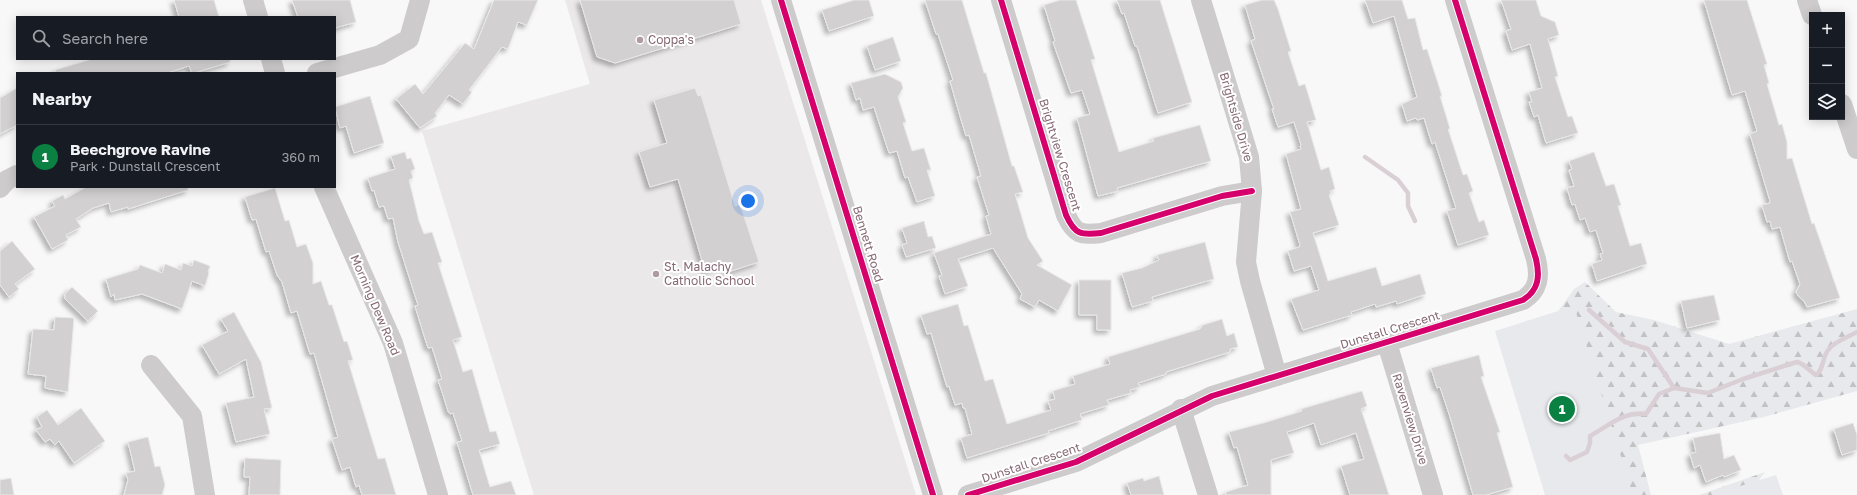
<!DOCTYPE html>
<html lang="en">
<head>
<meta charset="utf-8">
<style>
  :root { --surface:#171b24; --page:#242831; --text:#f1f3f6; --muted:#9ea1a6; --line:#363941; --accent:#0b8043 }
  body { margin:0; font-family:"Golos Text",sans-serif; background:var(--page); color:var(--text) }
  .controls { position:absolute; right:12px; top:12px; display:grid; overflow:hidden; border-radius:0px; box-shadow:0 2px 10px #0003 }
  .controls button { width:36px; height:36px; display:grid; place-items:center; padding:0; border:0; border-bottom:1px solid var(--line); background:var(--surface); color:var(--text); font:20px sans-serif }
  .you { position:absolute; left:748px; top:201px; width:14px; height:14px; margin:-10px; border:3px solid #fff; border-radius:50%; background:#1a73e8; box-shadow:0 0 0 6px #1a73e833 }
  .badge { display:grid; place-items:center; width:26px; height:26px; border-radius:50%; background:var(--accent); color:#fff; font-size:13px; font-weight:700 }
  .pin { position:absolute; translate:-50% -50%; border:2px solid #fff; box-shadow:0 1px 4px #0006 }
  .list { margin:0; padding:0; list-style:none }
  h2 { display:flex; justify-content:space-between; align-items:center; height:52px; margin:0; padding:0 16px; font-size:17px }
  h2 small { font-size:13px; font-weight:400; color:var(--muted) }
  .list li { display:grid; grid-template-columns:26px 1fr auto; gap:12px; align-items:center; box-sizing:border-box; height:64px; padding:0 16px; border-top:1px solid var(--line) }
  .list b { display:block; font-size:15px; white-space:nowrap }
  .list p { margin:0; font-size:13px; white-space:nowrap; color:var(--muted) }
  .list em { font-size:13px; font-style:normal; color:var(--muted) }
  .icon { flex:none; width:22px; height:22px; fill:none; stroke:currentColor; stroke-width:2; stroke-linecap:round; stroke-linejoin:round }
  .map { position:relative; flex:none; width:1857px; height:495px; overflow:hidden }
  .search { position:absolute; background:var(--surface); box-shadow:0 2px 10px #0003; left:16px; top:16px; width:320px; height:44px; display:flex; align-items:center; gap:10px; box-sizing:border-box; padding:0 14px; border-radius:0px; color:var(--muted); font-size:15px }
  .panel { position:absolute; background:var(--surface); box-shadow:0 2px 10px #0003; left:16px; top:72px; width:320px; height:116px; border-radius:0px }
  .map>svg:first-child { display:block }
  .built { fill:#eae8e9 }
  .forest { fill:url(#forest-firs) }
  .park { fill:#e8e9ec }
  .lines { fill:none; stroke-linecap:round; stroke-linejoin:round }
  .stream { stroke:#dacfd5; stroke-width:4.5 }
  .building { fill:#d3d0d1; stroke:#e8e8e8; filter:url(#shadow) }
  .minor { stroke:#cdcbcc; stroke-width:20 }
  .cycleway-casing { stroke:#fff; stroke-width:8 }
  .cycleway { stroke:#d6006c; stroke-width:6 }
  .poi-dot { fill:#ae9ba3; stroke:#fff; stroke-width:1.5 }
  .labels { text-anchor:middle; stroke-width:4; stroke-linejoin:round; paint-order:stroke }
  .poi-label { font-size:12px; fill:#866975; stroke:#fff; text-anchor:start }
  .street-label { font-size:12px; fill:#866975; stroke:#fff }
</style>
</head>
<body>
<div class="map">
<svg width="1857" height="495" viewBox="0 0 1857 495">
  <defs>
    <pattern id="forest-firs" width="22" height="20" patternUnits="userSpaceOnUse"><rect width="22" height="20" fill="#e8e9ec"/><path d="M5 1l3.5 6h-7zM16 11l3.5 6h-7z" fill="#c2c1c4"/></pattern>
    <filter id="shadow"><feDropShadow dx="-3.5" dy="3.5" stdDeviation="2" flood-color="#0004"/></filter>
  </defs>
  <rect width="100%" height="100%" fill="#f8f8f8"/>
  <path class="built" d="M565,0H761L916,495H534L422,131L590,84Z"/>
  <g class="forest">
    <path d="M1585,282L1616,312L1654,320L1729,344L1857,309V391L1764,417L1638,445L1651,495H1571L1549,324L1574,289Z"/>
    <path d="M1765,472L1748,495H1699Z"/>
  </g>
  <g class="park">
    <path d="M1574,306L1633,495H1545L1495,331Z"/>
    <path d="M1776,475L1783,495H1711Z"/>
  </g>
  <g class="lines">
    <g class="stream">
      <path d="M1365,157L1398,180L1408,193V206L1415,221"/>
      <path d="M1589,310L1625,342L1648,349L1674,388L1708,393L1743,379L1797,362C1805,364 1809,371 1816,375C1824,370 1822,356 1829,349C1835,341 1849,337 1857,332"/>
      <path d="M1566,456L1570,460L1587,452L1590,443V436C1609,426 1623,411 1646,414L1659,394L1674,388"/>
    </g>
  </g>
  <g class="building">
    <path d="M174,0H214L219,17H179Z"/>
    <path d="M292,0H350L356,22L335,28V17H298Z"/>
    <path d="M494,0H538L527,25L518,22L508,49L502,47L469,90L472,92L463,104L449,95L435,113L437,116L420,128L396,99L415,84L423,94L465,43L474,49Z"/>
    <path d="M580,0H734L741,24L615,63L597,57Z"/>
    <path d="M854,0H869L874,16L829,31L822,10Z"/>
    <path d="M925,0H962L984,73H986L1012,166H1014L1023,192L1015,194L1028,238L1043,261L1037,265L1072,285L1058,311L1039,300L1035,307L1020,299L1022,294L993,248L958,259L968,286L945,294L939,276L942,275L934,253L991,234L986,216L989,215L977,177L981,176L969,135L966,136L960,116L950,81L953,80L938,34H936Z"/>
    <path d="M1060,0H1076L1095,59L1091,60L1119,152L1154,141L1153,138L1200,125L1211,161L1117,188L1118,191L1098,196L1077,118L1090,114L1082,90L1071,93L1053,42L1055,41L1044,5Z"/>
    <path d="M1117,0H1160L1192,102L1158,113L1137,46H1135L1124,13L1122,14Z"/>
    <path d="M1262,0H1274L1278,9L1291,51L1288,52L1299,86L1305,84L1316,120L1307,122L1321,170L1329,167L1335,189L1330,191L1331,195H1329L1339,225L1313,233L1328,281L1376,267L1382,286L1420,274L1426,294L1397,304L1396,301L1376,307L1375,304L1351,312L1352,315L1303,330L1291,299L1319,290L1311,266L1294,271L1288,251L1299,247L1300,245L1290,212L1301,209L1286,154L1301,149L1300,146L1301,145L1294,122L1278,127L1272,109H1274L1251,41L1255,39L1245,5Z"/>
    <path d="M1365,0H1402L1408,19L1415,18L1423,50L1427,49L1442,96H1440L1450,129H1448L1463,175L1467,174L1473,191L1469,193L1479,222L1484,220L1489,235L1458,245L1447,211L1456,208L1435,142L1432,144L1424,118L1417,120L1416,118L1407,121L1402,104L1417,97L1394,16L1373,23Z"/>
    <path d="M1501,0H1536L1541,16L1555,22L1559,35L1548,39L1558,76L1555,77L1568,117L1572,116L1578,133L1546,143L1538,115L1534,117L1529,102H1532L1529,92L1542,88L1530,44L1512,50L1506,31L1511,29Z"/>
    <path d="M1704,0H1747L1767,64L1764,65L1769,83L1767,84L1779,125L1782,124L1787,142V159L1792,158L1812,224L1814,223L1840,298L1807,307L1804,301L1799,297L1796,292L1800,284L1792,261L1790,262L1780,227L1772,229L1770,221L1767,222L1762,205L1770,203V201L1750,134L1757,131L1745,91L1732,95Z"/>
    <path d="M893,37L901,61L875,70L867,46Z"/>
    <path d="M92,59H230V62L194,73H192L189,66L167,73H56L55,70Z"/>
    <path d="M885,74L901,82L903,88L898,97L906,122L903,123L912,151L924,148L931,170H927L935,196L917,202L908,177L905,178L897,151L889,153L874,107L863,110L860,98L856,100L851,83Z"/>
    <path d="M17,88V125L0,134V98Z"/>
    <path d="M695,88L698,96L701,95L735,206L740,204L759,262L728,272L725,264L705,271L678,179L650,187L639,152L667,143L654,100Z"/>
    <path d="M370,96L384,143L354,153L346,126L340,128L335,107Z"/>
    <path d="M405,152L407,159L411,158L415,169L411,171L413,178L409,180L419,221L424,234L432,232L442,262L438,263L462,337L453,340L463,372L472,369L490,432L496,431L500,444L479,450L486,474L490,487L511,481L516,495H473L457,442L462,441L453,413L450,414L448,411L444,398L438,380L442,379L432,347L428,348L422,329L415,306L418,305L398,242L393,218L388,219L384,206L379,207L374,190L372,191L368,178L395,169L391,156Z"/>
    <path d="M1594,152L1606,186L1614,184L1621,205L1618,206L1630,246L1641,243L1647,264L1597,281L1592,264L1602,260L1600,254L1603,253L1596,230L1590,232L1585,218L1580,220L1575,204L1572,205L1567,188L1574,186L1569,170L1572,169L1569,161Z"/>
    <path d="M86,187H188V190L128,209V207L111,212L109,203L93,208L76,219L81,227L66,235L68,240L52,249L34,217L55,206L52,201L63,195L65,199Z"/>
    <path d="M275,188L285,221L289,220L297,247L306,244L313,263V284L321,281L329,305H332L344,342L347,341L353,360L348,361L378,459L385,458L396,495H362L359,485L356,487L350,467L342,470L332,439L338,437L314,353L310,354L297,311L291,313L282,282L277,275L269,251L266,252L256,219L252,220L245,197Z"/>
    <path d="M924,221L928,237L932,236L936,248L906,257L902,245L907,243L902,228Z"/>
    <path d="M12,241L35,269L15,284L19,289L9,297L0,285V251Z"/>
    <path d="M1205,242L1214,279L1152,297L1153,301L1132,307L1122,273L1142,268L1159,260L1157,255Z"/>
    <path d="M194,260L210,266L208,272L209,273L205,286L192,281L182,309L142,294L115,300L114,294L111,297L106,279L138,269L140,265L162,273L165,264L181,270L183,263L192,266Z"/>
    <path d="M1079,280H1111V330H1097V315H1079Z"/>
    <path d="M72,287L98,311L88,321L65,299V294Z"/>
    <path d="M1714,295L1720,320L1687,328L1681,301Z"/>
    <path d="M958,304L964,326L968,325L985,381L993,379L1007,424L1051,410L1048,401L1055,399L1053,391L1075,384L1073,376L1110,364L1108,357L1200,329L1203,325L1222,319L1227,336L1234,333L1238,347L1230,349V352L1166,372V374L1138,383L1140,387L1130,390L1131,393L1107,400L1109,405L1080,414L1082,420L1048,431L1049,433L967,458L961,438L972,434L965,408H963L962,403L955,405L949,386L947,387L931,333L927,334L921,315Z"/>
    <path d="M234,312L261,362L272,408L264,409L270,434L236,442L226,403L254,397L246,359L219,374L202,345L228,331L221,319Z"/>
    <path d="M55,317L74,318L68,392L45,388L46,376L28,374L33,329L54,330Z"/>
    <path d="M1479,355L1484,376L1481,377L1500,432L1497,433L1513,487L1486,495H1473L1450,417L1440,387L1437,388L1431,368Z"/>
    <path d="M1362,391L1367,406L1361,409L1389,495H1350L1341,466L1364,459L1356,433L1321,445L1314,423L1287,432L1294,453L1271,460V495H1226V492L1248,485L1237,447L1234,448L1229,432L1267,422L1302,411L1301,409Z"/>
    <path d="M81,408L105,441L74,463L59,441L55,445L50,439L45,442L36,430L42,427L37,417L47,410L58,425Z"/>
    <path d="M1853,423L1857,435V450L1842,455L1834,429Z"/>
    <path d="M1720,433L1724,459L1734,455L1741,470L1724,477L1723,475L1706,482L1700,465L1694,468L1690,454L1696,452L1693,438Z"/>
    <path d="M148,437L155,467L160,466L165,485L162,495H124L128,480L126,473L135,471L128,442Z"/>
    <path d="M245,458L281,460L280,495H249L250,477H244Z"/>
    <path d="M1159,476L1164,495H1131L1127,483L1143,478L1144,481Z"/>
    <path d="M11,478L14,495H0V480Z"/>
  </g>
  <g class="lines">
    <g class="minor">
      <path d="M253,0L258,17"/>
      <path d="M781,0L933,495"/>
      <path d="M1001,0L1066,215C1075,235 1081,235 1101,233L1222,196L1252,191"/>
      <path d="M1201,0L1249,157L1252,191L1246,262L1250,281L1277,376"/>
      <path d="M1807,0L1812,15"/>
      <path d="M271,59L275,73"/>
      <path d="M317,73L380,55L409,39L420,0"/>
      <path d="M1842,104L1857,149"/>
      <path d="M324,187L393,343L438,495"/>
      <path d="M0,188L7,180L17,175"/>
      <path d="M1387,343L1433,495"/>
      <path d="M151,365L192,416L205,495"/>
      <path d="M1181,409L1208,495"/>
      <path d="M968,495L1076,462L1212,396L1523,300C1539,290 1540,276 1536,259L1455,0"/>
    </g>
    <g class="cycleway-casing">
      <g id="cycleway">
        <path d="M781,0L933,495"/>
        <path d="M1001,0L1066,215C1075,235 1081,235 1101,233L1222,196L1252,191"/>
        <path d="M968,495L1076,462L1212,396L1523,300C1539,290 1540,276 1536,259L1455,0"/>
      </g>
    </g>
    <use href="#cycleway" class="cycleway"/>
  </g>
  <g class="poi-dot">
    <circle cx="640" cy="40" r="4"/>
    <circle cx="656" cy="274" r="4"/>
  </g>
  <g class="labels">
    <g class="poi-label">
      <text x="648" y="44">Coppa's</text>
      <text x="664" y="271">St. Malachy<tspan x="664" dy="14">Catholic School</tspan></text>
    </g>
    <g class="street-label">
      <text transform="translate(1236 117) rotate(74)" y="4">Brightside Drive</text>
      <text transform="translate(1060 155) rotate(73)" y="4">Brightview Crescent</text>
      <text transform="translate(868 244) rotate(73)" y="4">Bennett Road</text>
      <text transform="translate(375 305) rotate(67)" y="4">Morning Dew Road</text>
      <text transform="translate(1390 330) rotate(-17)" y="4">Dunstall Crescent</text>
      <text transform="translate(1410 419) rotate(73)" y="4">Ravenview Drive</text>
      <text transform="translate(1031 463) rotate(-18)" y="4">Dunstall Crescent</text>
    </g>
  </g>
</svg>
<div class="controls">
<button>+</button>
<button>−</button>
<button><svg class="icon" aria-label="layers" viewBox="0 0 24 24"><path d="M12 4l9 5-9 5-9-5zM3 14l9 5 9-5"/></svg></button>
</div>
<div class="you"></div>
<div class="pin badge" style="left:1562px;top:409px">1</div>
<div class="search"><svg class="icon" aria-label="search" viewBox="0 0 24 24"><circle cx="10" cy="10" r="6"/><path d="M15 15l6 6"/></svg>Search here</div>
<section class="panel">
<h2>Nearby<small></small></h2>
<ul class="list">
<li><span class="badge">1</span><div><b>Beechgrove Ravine</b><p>Park · Dunstall Crescent</p></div><em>360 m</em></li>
</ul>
</section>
</div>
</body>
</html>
